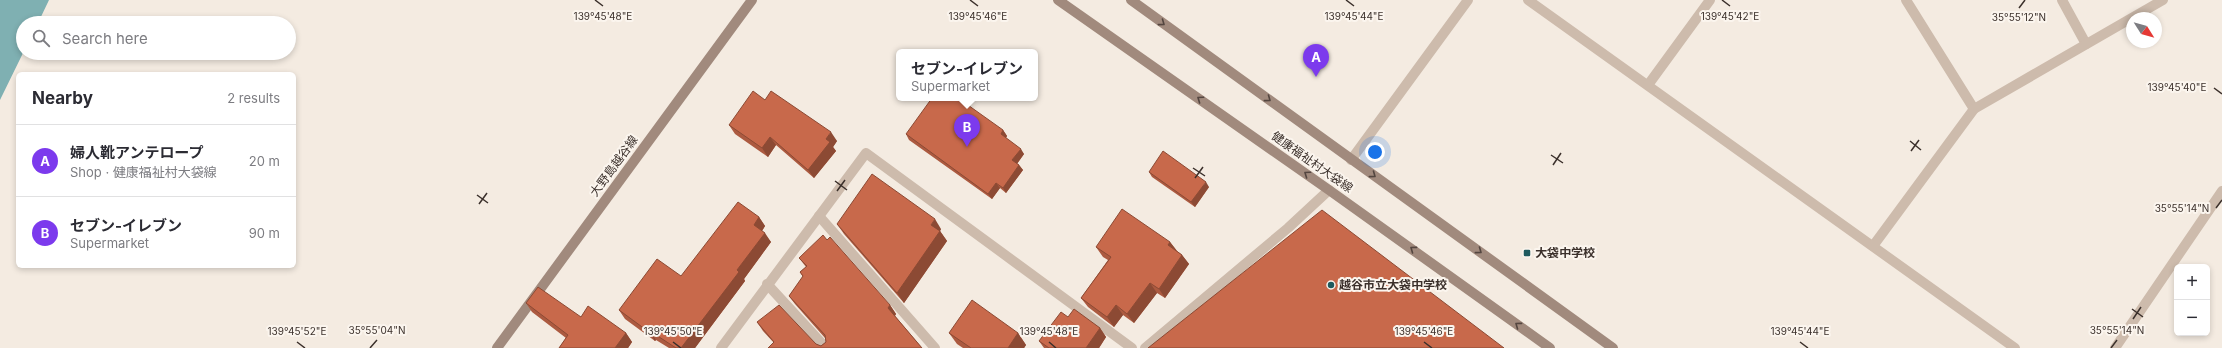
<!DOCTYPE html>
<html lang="en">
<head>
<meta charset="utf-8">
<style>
  :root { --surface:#fff; --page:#f2f2f3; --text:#2b2b33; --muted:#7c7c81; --line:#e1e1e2; --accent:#7c3aed }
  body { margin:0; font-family:Inter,"Noto Sans JP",sans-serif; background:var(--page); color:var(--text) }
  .controls { position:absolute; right:12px; bottom:12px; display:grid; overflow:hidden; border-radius:6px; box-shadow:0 2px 6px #0003 }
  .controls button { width:36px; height:36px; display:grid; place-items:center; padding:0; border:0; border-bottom:1px solid var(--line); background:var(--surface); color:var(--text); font:20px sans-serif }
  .compass { position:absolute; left:2126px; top:12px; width:36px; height:36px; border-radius:50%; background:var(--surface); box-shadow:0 2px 6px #0003; rotate:127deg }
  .you { position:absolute; left:1375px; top:152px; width:14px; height:14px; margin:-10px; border:3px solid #fff; border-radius:50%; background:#1a73e8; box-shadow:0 0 0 6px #1a73e833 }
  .badge { display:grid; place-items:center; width:26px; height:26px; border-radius:50%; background:var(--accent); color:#fff; font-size:13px; font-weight:700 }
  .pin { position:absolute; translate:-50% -33px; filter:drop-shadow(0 1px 2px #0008) }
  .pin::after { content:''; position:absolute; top:21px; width:14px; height:12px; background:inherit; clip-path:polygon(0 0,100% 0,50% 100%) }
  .popup { position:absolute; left:896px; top:49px; width:142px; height:52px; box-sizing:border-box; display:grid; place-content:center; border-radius:6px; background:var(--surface); filter:drop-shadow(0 1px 3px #0005); font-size:13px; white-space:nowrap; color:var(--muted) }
  .popup b { font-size:15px; color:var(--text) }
  .popup::after { content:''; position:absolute; left:50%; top:100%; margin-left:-8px; border:8px solid transparent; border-top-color:var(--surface) }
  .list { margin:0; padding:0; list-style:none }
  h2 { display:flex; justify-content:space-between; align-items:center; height:52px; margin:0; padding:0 16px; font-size:17px }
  h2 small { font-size:13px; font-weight:400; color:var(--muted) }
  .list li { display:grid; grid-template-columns:26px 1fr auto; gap:12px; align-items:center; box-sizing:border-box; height:72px; padding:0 16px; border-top:1px solid var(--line) }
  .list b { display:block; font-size:15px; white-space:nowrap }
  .list p { margin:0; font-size:13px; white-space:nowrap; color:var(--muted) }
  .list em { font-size:13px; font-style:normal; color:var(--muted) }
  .icon { flex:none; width:22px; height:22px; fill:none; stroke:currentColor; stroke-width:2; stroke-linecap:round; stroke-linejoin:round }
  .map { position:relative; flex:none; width:2222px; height:348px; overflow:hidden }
  .search { position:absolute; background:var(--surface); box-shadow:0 2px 6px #0003; left:16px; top:16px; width:280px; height:44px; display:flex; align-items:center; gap:10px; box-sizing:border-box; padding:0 14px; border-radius:22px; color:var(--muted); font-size:15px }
  .panel { position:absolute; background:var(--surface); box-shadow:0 2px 6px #0003; left:16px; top:72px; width:280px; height:196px; border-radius:6px }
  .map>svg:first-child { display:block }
  .water { fill:#7fb0b2 }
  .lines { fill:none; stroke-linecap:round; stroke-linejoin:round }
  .street { stroke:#cdbbac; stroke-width:10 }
  .secondary { stroke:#a18a7d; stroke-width:10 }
  .wall { fill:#ac5a40 }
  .shaded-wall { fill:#8c4a34 }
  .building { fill:#c8694b; stroke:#8c4a34 }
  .oneway { stroke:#544640 }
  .ticks { fill:none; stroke:#3b302b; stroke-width:1.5 }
  .poi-dot { fill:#1f5a5e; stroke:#fbf5ee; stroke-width:1.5 }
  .labels { text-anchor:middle; stroke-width:4; stroke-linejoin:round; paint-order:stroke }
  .street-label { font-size:12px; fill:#3b302b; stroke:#fbf5ee }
  .poi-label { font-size:12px; font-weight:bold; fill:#3b302b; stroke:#fbf5ee; text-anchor:start }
  .ticks-label { font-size:10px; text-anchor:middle; fill:#3b302b; stroke:#fbf5ee; stroke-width:4; stroke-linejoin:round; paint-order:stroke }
</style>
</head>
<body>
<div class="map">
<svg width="2222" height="348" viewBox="0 0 2222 348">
  <rect width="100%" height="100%" fill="#f4ebe1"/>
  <path class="water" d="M0,0H49L38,23H23V53L0,100Z"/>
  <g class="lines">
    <g class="street">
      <path d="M1528,0L2015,348"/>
      <path d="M1906,0L1974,109"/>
      <path d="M2062,0L2086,44"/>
      <path d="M1648,85L1710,0"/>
      <path d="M1351,160L1468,0"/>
      <path d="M819,216L935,348"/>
      <path d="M1873,246L1974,109L2163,0"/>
      <path d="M767,284L826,348"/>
      <path d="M721,348L866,153L1132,348"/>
      <path d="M1145,348L1288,228L1329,190"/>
      <path d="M2115,348L2222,191"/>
    </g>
    <g class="secondary">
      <path d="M1058,0L1329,190L1550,348"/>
      <path d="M1131,0L1613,348"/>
      <path d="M497,348L752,0"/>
    </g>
  </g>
  <g class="wall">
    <path d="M765,100L837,141L833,147L836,151L814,178L776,145L768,157L735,134L729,125Z"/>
    <path d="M1003,130L1007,136L1006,138L1024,154L1017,164L1019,165L1023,170L1006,193L1000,188L992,199L909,140L906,134Z"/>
    <path d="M1149,172L1209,187L1195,207L1152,177Z"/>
    <path d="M759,217L765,226L762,231L771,242L744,279L745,281L695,348H669L656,340L655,341L625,319L619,310L681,276Z"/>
    <path d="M837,224L941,229L940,231L947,241L904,303L844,234Z"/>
    <path d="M1170,242L1177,251L1182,255L1189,264L1165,298L1157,293L1134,323L1123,315L1114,327L1088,307L1081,298L1108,260L1103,257L1096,247Z"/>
    <path d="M799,258L890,305L896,314L895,316L922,348H768L774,343L763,331L757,322L821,346L826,342L825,338L795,304L789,296L803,277L800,272L806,267Z"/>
    <path d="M526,303L581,317L626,333L632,342L628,348H559L566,338L532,312Z"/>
    <path d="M1068,317L1100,328L1106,337L1099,348H1044L1039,341Z"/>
    <path d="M949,333H1018L1026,345L1024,348H963L957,344Z"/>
  </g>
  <g class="shaded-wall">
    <path d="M1003,130L1007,136L1005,139L1001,134Z"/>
    <path d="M831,132L837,141L833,147L836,151L814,178L808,170L826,139Z"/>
    <path d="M770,137L776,145L768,157L762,148Z"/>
    <path d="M1021,149L1024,154L1016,165L1012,160Z"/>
    <path d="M1019,165L1023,170L1006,193L1003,188Z"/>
    <path d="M1206,182L1209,187L1195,207L1191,202Z"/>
    <path d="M996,183L1000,188L992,199L988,194Z"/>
    <path d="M759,217L765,226L760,234L754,225Z"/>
    <path d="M935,219L941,229L938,235L931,225Z"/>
    <path d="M940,231L947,241L904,303L897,293Z"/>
    <path d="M765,233L771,242L744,279L745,281L695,348H681L737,270Z"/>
    <path d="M1170,242L1177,251L1168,245Z"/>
    <path d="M1182,255L1189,264L1165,298L1159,289Z"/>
    <path d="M1150,283L1157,293L1134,323L1127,314Z"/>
    <path d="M890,305L896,314L894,317L888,308Z"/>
    <path d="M1116,305L1123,315L1114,327L1107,317Z"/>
    <path d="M1100,328L1106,337L1099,348H1086Z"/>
    <path d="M650,331L656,340L655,341L649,332Z"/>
    <path d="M626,333L632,342L628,348H615Z"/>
    <path d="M1018,333L1026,345L1024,348H1008Z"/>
  </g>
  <g class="building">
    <path d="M753,91L765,100L771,91L831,132L826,139L830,142L808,170L770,137L762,148L729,125Z"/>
    <path d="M932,98H958L1003,130L1001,134L1021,149L1012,160L1019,165L1003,188L996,183L988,194L906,134Z"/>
    <path d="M1163,151L1206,182L1191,202L1149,172Z"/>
    <path d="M872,174L935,219L931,225L940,231L897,293L837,224Z"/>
    <path d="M738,202L759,217L754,225L765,233L737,270L739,272L681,348H676L650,331L649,332L619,310L657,259L681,276Z"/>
    <path d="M1122,209L1170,242L1168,245L1182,255L1159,289L1150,283L1127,314L1116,305L1107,317L1081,298L1111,257L1096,247Z"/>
    <path d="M1322,210L1504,348H1148Z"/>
    <path d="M823,235L827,240L830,237L890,305L888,308L922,348H768L774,342L757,322L779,305L816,344L821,346L826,342L825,335L789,296L803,276L800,272L807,266L799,258Z"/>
    <path d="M538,287L581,317L588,306L626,333L615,348H559L568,335L526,303Z"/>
    <path d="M972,300L1018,333L1008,348H971L949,333Z"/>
    <path d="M1074,309L1100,328L1086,348H1049L1039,341L1061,312L1068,317Z"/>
  </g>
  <defs><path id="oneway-chevron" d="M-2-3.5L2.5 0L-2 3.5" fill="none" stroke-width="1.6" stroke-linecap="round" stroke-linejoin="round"/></defs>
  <g class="oneway">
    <use href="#oneway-chevron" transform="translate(1162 23) rotate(36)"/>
    <use href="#oneway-chevron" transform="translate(1200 99) rotate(-145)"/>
    <use href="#oneway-chevron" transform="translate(1268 99) rotate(36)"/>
    <use href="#oneway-chevron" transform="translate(1307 174) rotate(-145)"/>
    <use href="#oneway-chevron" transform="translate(1373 175) rotate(36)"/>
    <use href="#oneway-chevron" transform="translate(1413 249) rotate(-144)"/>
    <use href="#oneway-chevron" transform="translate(1479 251) rotate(36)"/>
    <use href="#oneway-chevron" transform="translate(1518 325) rotate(-144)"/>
  </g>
  <path class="ticks" d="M595,0L603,6M970,0L978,6M1346,0L1354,6M1722,0L1730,6M2019,8L2025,0M2214,88L2222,94M1910,141L1921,150M1911,151L1919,140M1551,155L1563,163M1553,165L1561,153M1193,168L1205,176M1195,178L1203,167M835,181L847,190M837,191L845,180M477,195L488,203M479,204L487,193M2216,208L2222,200M2132,309L2143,317M2133,319L2141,307M297,342L305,348M673,342L681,348M1049,342L1056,348M1424,342L1432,348M1800,342L1808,348M370,348L377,340M2111,348L2117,340"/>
  <g class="poi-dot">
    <rect x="1523" y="249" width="8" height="8" rx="2"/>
    <circle cx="1331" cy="285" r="4"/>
  </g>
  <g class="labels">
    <g class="street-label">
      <text transform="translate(1312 162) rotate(35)" y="4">健康福祉村大袋線</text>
      <text transform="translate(614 166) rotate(-54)" y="4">大野島越谷線</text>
    </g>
    <g class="poi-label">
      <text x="1535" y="257">大袋中学校</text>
      <text x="1339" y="289">越谷市立大袋中学校</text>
    </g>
  </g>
  <g class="ticks-label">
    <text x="603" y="20">139°45'48"E</text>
    <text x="978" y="20">139°45'46"E</text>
    <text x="1354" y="20">139°45'44"E</text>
    <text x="1730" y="20">139°45'42"E</text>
    <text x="2019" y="21">35°55'12"N</text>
    <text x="2177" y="91">139°45'40"E</text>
    <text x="2182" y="212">35°55'14"N</text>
    <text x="377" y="334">35°55'04"N</text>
    <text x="2117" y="334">35°55'14"N</text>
    <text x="297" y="335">139°45'52"E</text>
    <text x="673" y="335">139°45'50"E</text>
    <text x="1049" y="335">139°45'48"E</text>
    <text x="1424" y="335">139°45'46"E</text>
    <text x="1800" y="335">139°45'44"E</text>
  </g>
</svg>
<div class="controls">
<button>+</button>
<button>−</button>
</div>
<svg class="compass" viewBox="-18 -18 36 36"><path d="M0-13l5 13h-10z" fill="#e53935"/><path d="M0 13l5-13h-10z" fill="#7c7c81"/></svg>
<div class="you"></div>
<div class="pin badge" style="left:1316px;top:77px">A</div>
<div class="pin badge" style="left:967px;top:147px">B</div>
<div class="popup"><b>セブン-イレブン</b>Supermarket</div>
<div class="search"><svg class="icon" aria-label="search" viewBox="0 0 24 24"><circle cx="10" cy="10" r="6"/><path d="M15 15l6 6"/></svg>Search here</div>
<section class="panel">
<h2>Nearby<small>2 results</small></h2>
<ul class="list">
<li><span class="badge">A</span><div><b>婦人靴アンテロープ</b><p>Shop · 健康福祉村大袋線</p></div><em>20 m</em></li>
<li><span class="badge">B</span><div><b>セブン-イレブン</b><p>Supermarket</p></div><em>90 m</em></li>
</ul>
</section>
</div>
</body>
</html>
